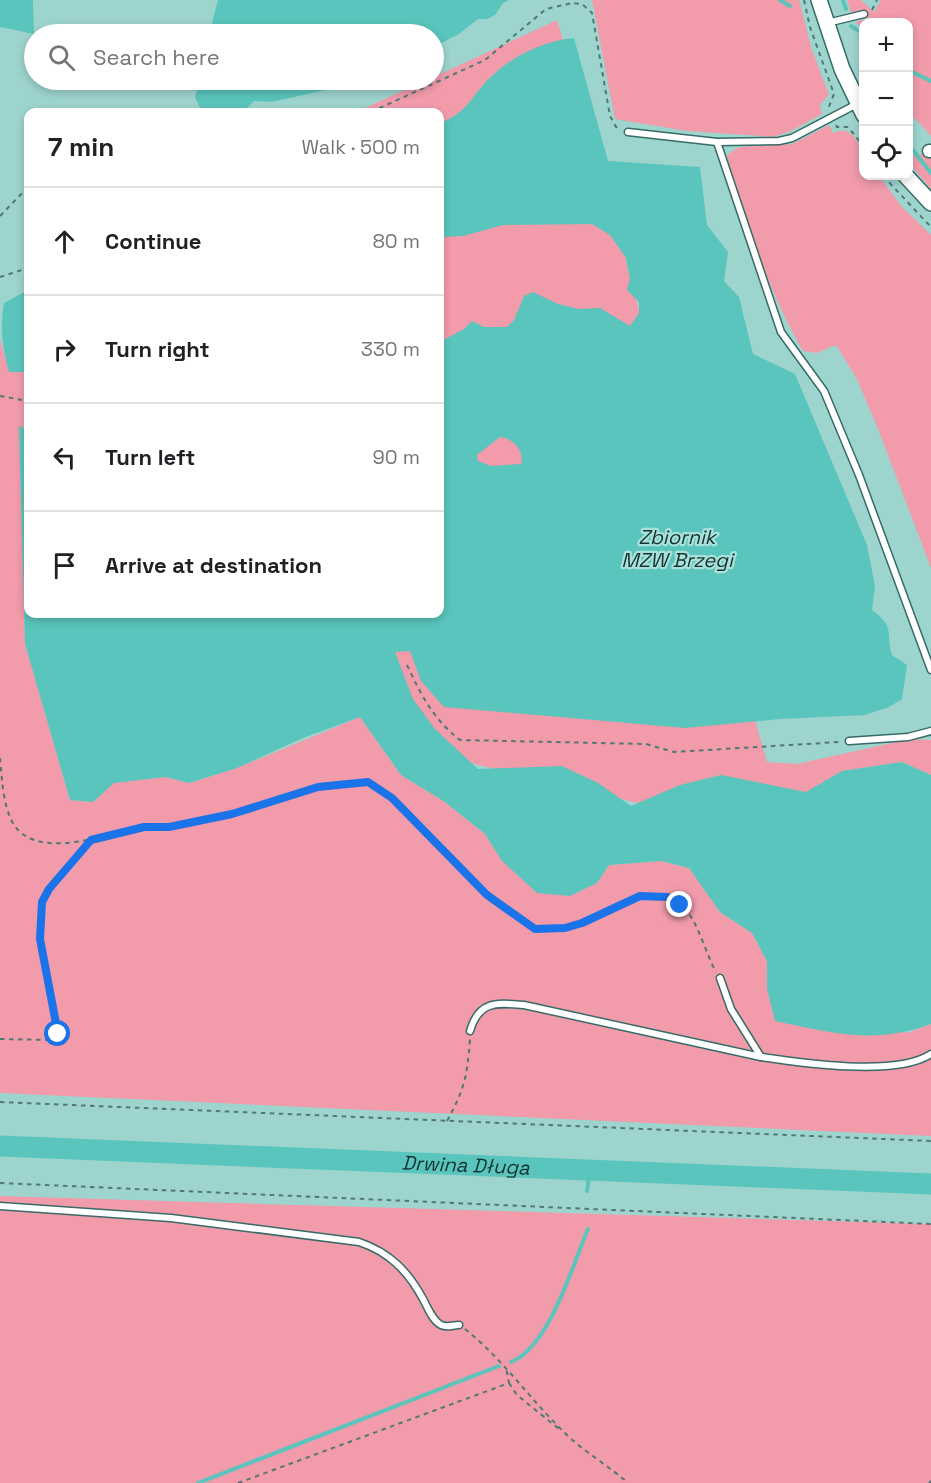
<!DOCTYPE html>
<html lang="en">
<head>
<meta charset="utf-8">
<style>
  :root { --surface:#fff; --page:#f6f6f6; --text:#202124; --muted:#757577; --line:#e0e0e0 }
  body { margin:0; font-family:"Space Grotesk",sans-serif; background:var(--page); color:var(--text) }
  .controls { position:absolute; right:18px; top:18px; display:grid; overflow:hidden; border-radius:12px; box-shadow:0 3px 9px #0003 }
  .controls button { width:54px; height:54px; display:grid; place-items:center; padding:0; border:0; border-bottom:2px solid var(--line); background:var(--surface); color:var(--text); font:30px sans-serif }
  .stop { position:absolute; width:18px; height:18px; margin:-14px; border:4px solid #1a73e8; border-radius:50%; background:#fff }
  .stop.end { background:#1a73e8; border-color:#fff; box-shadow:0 2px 6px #0008 }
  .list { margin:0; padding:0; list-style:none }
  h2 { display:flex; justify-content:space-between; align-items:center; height:78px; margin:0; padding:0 24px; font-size:26px }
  h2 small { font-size:20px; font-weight:400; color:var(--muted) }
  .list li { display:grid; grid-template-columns:39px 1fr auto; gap:18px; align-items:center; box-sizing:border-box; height:108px; padding:0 24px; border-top:2px solid var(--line) }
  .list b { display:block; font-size:22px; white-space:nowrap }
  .list em { font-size:20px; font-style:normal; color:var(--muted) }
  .icon { flex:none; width:33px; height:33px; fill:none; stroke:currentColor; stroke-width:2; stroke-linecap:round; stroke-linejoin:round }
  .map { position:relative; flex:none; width:931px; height:1483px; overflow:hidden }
  .search { position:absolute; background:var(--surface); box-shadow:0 3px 9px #0003; left:24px; top:24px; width:420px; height:66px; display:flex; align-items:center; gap:15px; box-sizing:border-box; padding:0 21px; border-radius:33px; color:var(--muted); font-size:22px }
  .panel { position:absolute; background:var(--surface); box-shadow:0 3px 9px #0003; left:24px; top:108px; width:420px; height:510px; border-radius:12px }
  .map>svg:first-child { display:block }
  .green { fill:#f19bab }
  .water { fill:#5ac5bc; fill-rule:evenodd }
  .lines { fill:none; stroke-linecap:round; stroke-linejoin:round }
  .stream { stroke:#5ac5bc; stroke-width:4 }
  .river { stroke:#5ac5bc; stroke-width:21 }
  .service-casing { stroke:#366b66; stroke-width:9 }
  .minor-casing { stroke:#366b66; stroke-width:15 }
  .tertiary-casing { stroke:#366b66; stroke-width:18 }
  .path { stroke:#527874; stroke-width:2; stroke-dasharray:4.5 4.5; stroke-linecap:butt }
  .service { stroke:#fff; stroke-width:6 }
  .minor { stroke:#fff; stroke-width:12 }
  .tertiary { stroke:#fff; stroke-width:15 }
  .route { stroke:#1a73e8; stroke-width:8 }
  .labels { text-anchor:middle; stroke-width:4.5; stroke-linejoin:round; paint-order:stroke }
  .water-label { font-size:20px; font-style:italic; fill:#133431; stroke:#aae1db }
</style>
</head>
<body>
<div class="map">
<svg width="931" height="1483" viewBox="0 0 931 1483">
  <rect width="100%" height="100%" fill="#9ed4ce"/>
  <g class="green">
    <path d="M592,0H799L811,47L829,95L820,104L822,114L791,131L774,137L687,131L615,119Z"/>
    <path d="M847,0H861L874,12L881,0H931V136L915,118L909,122L908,22H864L863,28L855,22L867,19L864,10L851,13Z"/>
    <path d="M557,20L626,258L627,267L767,762L797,764L910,739L931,740V775L902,762L842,771L806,793L774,786L789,839L382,742L348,614H440V112H356L427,80H434V77Z"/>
    <path d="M829,125L833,133L843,130C861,134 864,161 864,176H879L902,207L931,235V568L880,434L857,379L836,345L817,353L803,351C769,293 750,230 729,166L727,155L739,147L792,144Z"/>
    <path d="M908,154L931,155V189L909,163Z"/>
    <path d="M0,338L9,371L28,373V430L19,427L25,644L70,800L93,802L114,782L166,777L189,783L237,768L360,717L401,775L445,802L485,834L502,861L597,883L609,865L661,861L689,868L720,912L752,933L767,961V989L907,1033L931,1024V1136L0,1093Z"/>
    <path d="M0,1196L931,1224V1483H0Z"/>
  </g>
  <g class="water">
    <path d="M0,0H33L34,34L0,27Z"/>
    <path d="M218,0H509L503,3L495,15L487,19H478L459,34L434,47V34H209Z"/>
    <path d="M574,38L608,161L700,167L707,225L728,252L724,281L739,297L753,354L795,374L867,545L875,586L872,610C896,628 885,631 892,655L907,665L902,699L889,707L865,715L781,719L685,728L444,707L421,681L410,651L395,652L413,699L435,729L478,769L562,766L598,783L631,806L680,785L721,775L806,792L842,771L902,762L931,775V1024C874,1045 833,1033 775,1021L767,989V961L752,933L720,912L689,868L661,861L609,865L597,883L570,896L537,893L502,861L485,834L445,802L401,775L360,717L303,738L237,768L189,783L166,777L114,783L93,802L70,800L25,644L19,426L28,430V614H440V342L464,329L472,321L484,327H507L514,320L524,296L533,292L558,304L579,309L600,308L630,326L639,313V302L627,290L630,279L626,258L610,235L592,224L503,225L463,236L440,237V123C471,111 471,94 494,74C514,55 547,40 574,38ZM500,437C513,438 525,451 521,464L491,466L478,461L477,455Z"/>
    <path d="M200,80H370L272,102L254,101L247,108L208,112H202L195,97Z"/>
    <path d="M28,290V372H9C2,347 0,328 4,303Z"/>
  </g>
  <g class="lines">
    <g class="stream">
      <path d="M780,0L790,6"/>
      <path d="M843,0L846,9"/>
      <path d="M851,26L864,34"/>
      <path d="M861,45L864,47"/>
      <path d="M908,70L931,81"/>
      <path d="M912,149L931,173"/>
      <path d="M587,1191L590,1170"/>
      <path d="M511,1362C550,1346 572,1266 588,1229"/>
      <path d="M198,1483L499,1366"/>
    </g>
    <path class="river" id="s1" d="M0,1146L931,1184"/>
    <g class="service-casing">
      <g id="service">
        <path d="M827,23L864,14"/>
        <path d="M628,132L717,142L779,141L792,138L857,104"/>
        <path d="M717,142L781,332L824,391L859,475L931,670"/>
        <path d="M849,741L908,737L931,731"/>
        <path d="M720,978L731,1009L761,1057C801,1063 897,1077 931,1054"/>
        <path d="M470,1031C479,1000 497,1003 524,1005L761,1057"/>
        <path d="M0,1206L171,1218L359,1242C389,1252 408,1271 423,1299C428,1308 432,1320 441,1325C448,1328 452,1325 459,1325"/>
      </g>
    </g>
    <g class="minor-casing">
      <path id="minor" d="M929,151H931"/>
    </g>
    <g class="tertiary-casing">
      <g id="tertiary">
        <path d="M819,0L842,69L864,115"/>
        <path d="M906,176L931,203"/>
      </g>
    </g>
    <g class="path">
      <path d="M804,0L810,27L834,94L828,109"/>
      <path d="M872,10L877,0"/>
      <path d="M371,112L485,60L546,9L572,3L582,4L592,13L610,116L616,127L620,128"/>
      <path d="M836,125L837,127H848L864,147"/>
      <path d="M883,176L931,227"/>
      <path d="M0,216L28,187"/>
      <path d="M0,277L28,268"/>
      <path d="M0,396L28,401"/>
      <path d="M407,665C421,695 434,720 460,740L646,744L674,752L839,742"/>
      <path d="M0,758C2,778 3,816 19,831C48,858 108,833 141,828C150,826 159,827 168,827C190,825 214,819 235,813C275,802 323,776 366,782C395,787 461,874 487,896C498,904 524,926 536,929C582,940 652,864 687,911C699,926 706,954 716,972"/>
      <path d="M0,1039L51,1040L58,1034L40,939L42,902L49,889L91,841"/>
      <path d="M0,1102L931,1141"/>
      <path d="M447,1121C465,1088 467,1077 470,1039"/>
      <path d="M0,1183L931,1224"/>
      <path d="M465,1329C504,1360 531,1401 567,1435C586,1453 609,1466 628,1483"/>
      <path d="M509,1383L517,1395L559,1429"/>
      <path d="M238,1483L509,1383L506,1367"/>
      <path d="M929,1483L931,1481"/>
    </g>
    <use href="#service" class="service"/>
    <use href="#minor" class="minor"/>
    <use href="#tertiary" class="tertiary"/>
  </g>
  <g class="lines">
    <path class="route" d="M58,1034L40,939L42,902L49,889L91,840L144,827H169L232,814L318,787L368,782L392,798L487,895L535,929L565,928L582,923L640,896L667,897L680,905"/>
  </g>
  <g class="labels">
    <g class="water-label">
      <text x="677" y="544">Zbiornik<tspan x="677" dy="23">MZW Brzegi</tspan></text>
      <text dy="7" stroke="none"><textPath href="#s1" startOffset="466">Drwina Długa</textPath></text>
    </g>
  </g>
</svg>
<div class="controls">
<button>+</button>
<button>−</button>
<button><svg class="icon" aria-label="locate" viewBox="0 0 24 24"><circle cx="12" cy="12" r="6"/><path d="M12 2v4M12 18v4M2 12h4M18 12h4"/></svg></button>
</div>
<div class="stop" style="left:58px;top:1034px"></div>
<div class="stop end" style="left:680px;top:905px"></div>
<div class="search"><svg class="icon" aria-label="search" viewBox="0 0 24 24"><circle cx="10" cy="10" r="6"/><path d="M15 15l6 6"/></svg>Search here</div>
<section class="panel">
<h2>7 min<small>Walk · 500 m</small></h2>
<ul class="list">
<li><svg class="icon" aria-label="ahead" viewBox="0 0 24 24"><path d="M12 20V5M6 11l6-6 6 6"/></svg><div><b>Continue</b></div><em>80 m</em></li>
<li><svg class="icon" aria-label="right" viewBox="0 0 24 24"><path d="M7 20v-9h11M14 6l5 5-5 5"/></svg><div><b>Turn right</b></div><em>330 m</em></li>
<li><svg class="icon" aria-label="left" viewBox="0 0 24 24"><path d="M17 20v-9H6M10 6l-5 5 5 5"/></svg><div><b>Turn left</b></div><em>90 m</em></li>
<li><svg class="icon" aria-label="arrive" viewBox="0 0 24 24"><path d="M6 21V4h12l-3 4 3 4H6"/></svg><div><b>Arrive at destination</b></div></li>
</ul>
</section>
</div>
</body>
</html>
